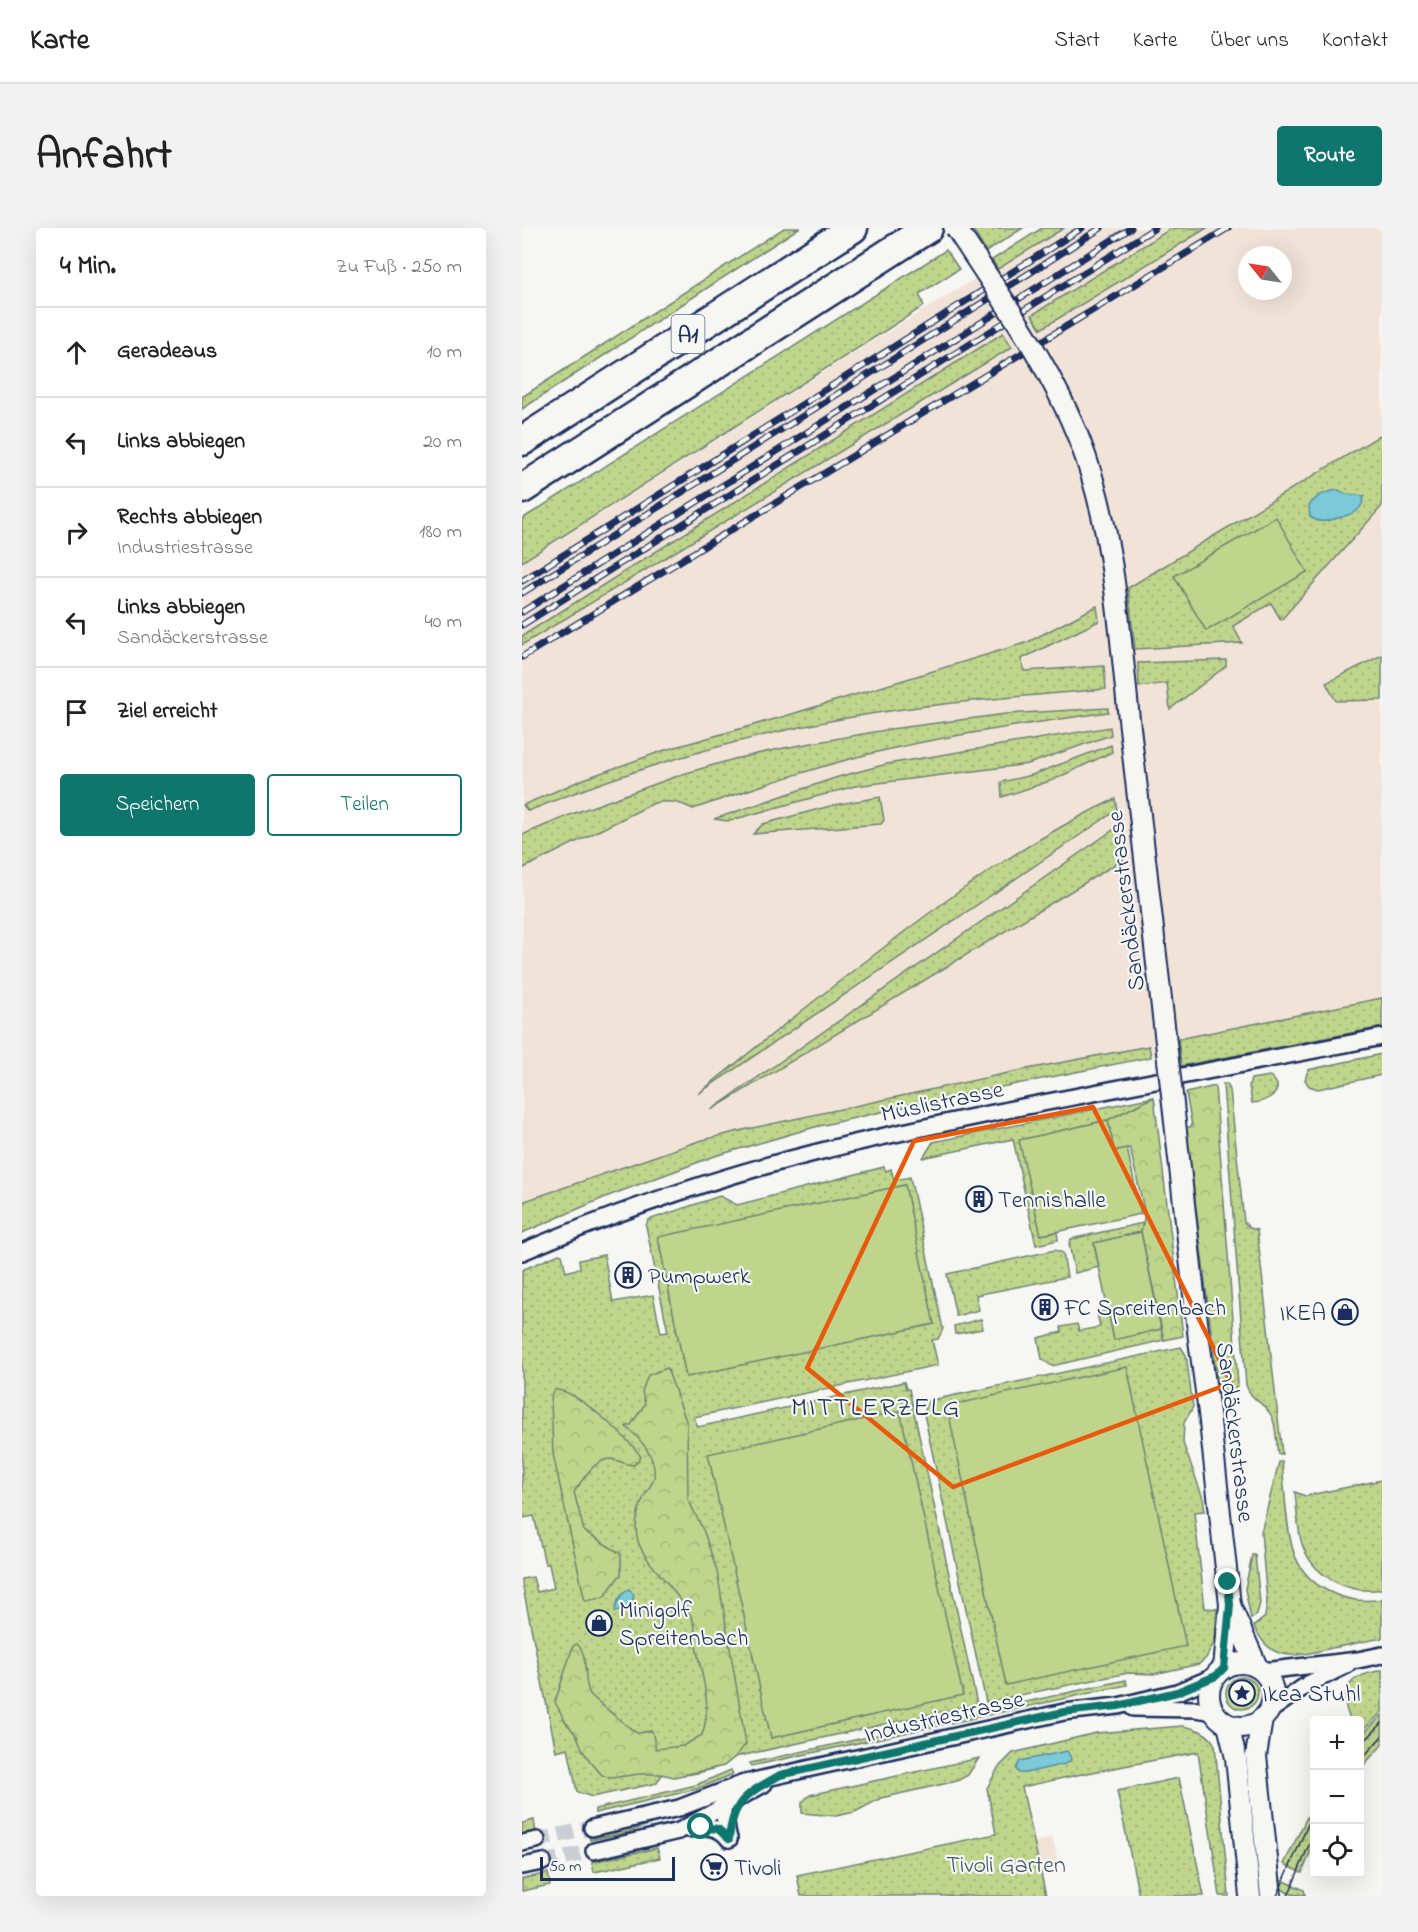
<!DOCTYPE html>
<html lang="de">
<head>
<meta charset="utf-8">
<style>
  :root { --surface:#fff; --page:#f2f2f2; --text:#222; --muted:#767676; --line:#e0e0e0; --accent:#0f766e }
  body { margin:0; font-family:"Indie Flower",sans-serif; background:var(--page); color:var(--text) }
  .controls { position:absolute; right:18px; bottom:18px; display:grid; overflow:hidden; border-radius:6px; box-shadow:0 6px 24px #0002 }
  .controls button { width:54px; height:54px; display:grid; place-items:center; padding:0; border:0; border-bottom:2px solid var(--line); background:var(--surface); color:var(--text); font:30px sans-serif }
  .compass { position:absolute; left:716px; top:18px; width:54px; height:54px; border-radius:50%; background:var(--surface); box-shadow:0 6px 24px #0002; rotate:300deg }
  .scale { position:absolute; left:18px; bottom:15px; width:135px; box-sizing:border-box; padding-left:6px; border:3px solid #1b2f5e; border-top:0; font-size:16px; line-height:21px; white-space:nowrap; color:#1b2f5e; -webkit-text-stroke:4px #f6f6f2; paint-order:stroke }
  .stop { position:absolute; width:18px; height:18px; margin:-14px; border:4px solid #0f766e; border-radius:50%; background:#fff }
  .stop.end { background:#0f766e; border-color:#fff; box-shadow:0 2px 6px #0008 }
  .list { margin:0; padding:0; list-style:none }
  h2 { display:flex; justify-content:space-between; align-items:center; height:78px; margin:0; padding:0 24px; font-size:26px }
  h2 small { font-size:20px; font-weight:400; color:var(--muted) }
  .list li { display:grid; grid-template-columns:39px 1fr auto; gap:18px; align-items:center; box-sizing:border-box; height:90px; padding:0 24px; border-top:2px solid var(--line) }
  .list b { display:block; font-size:22px; white-space:nowrap }
  .list p { margin:0; font-size:20px; white-space:nowrap; color:var(--muted) }
  .list em { font-size:20px; font-style:normal; color:var(--muted) }
  .actions { display:flex; gap:12px; padding:18px 24px }
  .actions a { flex:1; padding:14px 0; border:2px solid var(--accent); border-radius:6px; text-align:center; font-size:21px; color:var(--accent) }
  .actions .main { background:var(--accent); color:#fff }
  .icon { flex:none; width:33px; height:33px; fill:none; stroke:currentColor; stroke-width:2; stroke-linecap:round; stroke-linejoin:round }
  .map { position:relative; flex:none; width:860px; height:1668px; overflow:hidden; border-radius:6px }
  header { display:flex; align-items:center; gap:36px; box-sizing:border-box; height:84px; padding:0 30px; background:var(--surface); border-bottom:2px solid var(--line) }
  header strong { font-size:28px }
  nav { display:flex; gap:33px; margin-inline-start:auto; font-size:21px }
  .intro { display:flex; align-items:center; justify-content:space-between; box-sizing:border-box; height:144px; padding:0 36px }
  h1 { margin:0; font-size:42px }
  .button { padding:15px 27px; border-radius:6px; background:var(--accent); color:#fff; font-size:21px; font-weight:700 }
  main { display:flex; gap:36px; padding:0 36px }
  aside { flex:1; background:var(--surface); border-radius:6px; box-shadow:0 6px 24px #0002 }
  .map>svg:first-child { display:block }
  .built { fill:#f2e3d8; fill-rule:evenodd }
  .green { fill:url(#green-dots); stroke:#6d8274; stroke-width:1.5; fill-rule:evenodd }
  .forest { fill:url(#forest-crowns); stroke:#6d8274; stroke-width:1.5 }
  .pitch { fill:#bfd58b; stroke:#6d8274; stroke-width:1.5 }
  .water { fill:#7bcad7; stroke:#558ca7; stroke-width:1.5 }
  .lines { fill:none; stroke-linecap:round; stroke-linejoin:round }
  .minor-tunnel { stroke:#caced4; stroke-width:15; stroke-dasharray:15 8; stroke-linecap:butt }
  .minor-casing { stroke:#1b2f5e; stroke-width:20 }
  .tertiary-casing { stroke:#1b2f5e; stroke-width:24 }
  .motorway-casing { stroke:#1b2f5e; stroke-width:33 }
  .minor { stroke:#f6f6f2; stroke-width:15 }
  .tertiary { stroke:#f6f6f2; stroke-width:20 }
  .motorway { stroke:#f6f6f2; stroke-width:28 }
  .tram { stroke:#1b2f5e; stroke-width:1.5 }
  .rail-casing { stroke:#1b2f5e; stroke-width:7 }
  .rail { stroke:#f6f6f2; stroke-width:4.5; stroke-dasharray:14; stroke-linecap:butt }
  .tertiary-bridge-casing { stroke:#1b2f5e; stroke-width:24; stroke-linecap:butt }
  .tertiary-bridge { stroke:#f6f6f2; stroke-width:20 }
  .route { stroke:#0f766e; stroke-width:8 }
  .marked { fill:none; stroke:#e8590c; stroke-width:4.5; stroke-linejoin:round }
  .labels { text-anchor:middle; stroke-width:4.5; stroke-linejoin:round; paint-order:stroke }
  .shield { fill:#f6f6f2; stroke:#5d6b8a; stroke-width:1.5 }
  .shield-label { font-size:22px; font-weight:bold; fill:#1b2f5e }
  .street-label { font-size:24px; fill:#1b2f5e; stroke:#f6f6f2 }
  .poi-label { font-size:24px; fill:#1b2f5e; stroke:#f6f6f2; text-anchor:start }
  .park-label { font-size:24px; fill:#445869; stroke:#f6f6f2 }
  .quarter-label { font-size:27px; letter-spacing:1.5px; fill:#1b2f5e; stroke:#f6f6f2 }
</style>
</head>
<body>
<header>
<strong>Karte</strong>
<nav><a>Start</a><a>Karte</a><a>Über uns</a><a>Kontakt</a></nav>
</header>
<div class="intro"><h1>Anfahrt</h1><a class="button">Route</a></div>
<main>
<aside>
<h2>4 Min.<small>Zu Fuß · 250 m</small></h2>
<ul class="list">
<li><svg class="icon" aria-label="ahead" viewBox="0 0 24 24"><path d="M12 20V5M6 11l6-6 6 6"/></svg><div><b>Geradeaus</b></div><em>10 m</em></li>
<li><svg class="icon" aria-label="left" viewBox="0 0 24 24"><path d="M17 20v-9H6M10 6l-5 5 5 5"/></svg><div><b>Links abbiegen</b></div><em>20 m</em></li>
<li><svg class="icon" aria-label="right" viewBox="0 0 24 24"><path d="M7 20v-9h11M14 6l5 5-5 5"/></svg><div><b>Rechts abbiegen</b><p>Industriestrasse</p></div><em>180 m</em></li>
<li><svg class="icon" aria-label="left" viewBox="0 0 24 24"><path d="M17 20v-9H6M10 6l-5 5 5 5"/></svg><div><b>Links abbiegen</b><p>Sandäckerstrasse</p></div><em>40 m</em></li>
<li><svg class="icon" aria-label="arrive" viewBox="0 0 24 24"><path d="M6 21V4h12l-3 4 3 4H6"/></svg><div><b>Ziel erreicht</b></div></li>
</ul>
<div class="actions"><a class="main">Speichern</a><a>Teilen</a></div>
</aside>
<div class="map">
<svg width="860" height="1668" viewBox="0 0 860 1668">
  <defs>
    <pattern id="green-dots" width="8" height="8" patternUnits="userSpaceOnUse" patternTransform="scale(1.5)"><rect width="8" height="8" fill="#bfd58b"/><path d="M2 2h.1M6 6h.1" fill="none" stroke="#a4b77a" stroke-width="1.8" stroke-linecap="round"/></pattern>
    <pattern id="forest-crowns" width="20" height="18" patternUnits="userSpaceOnUse" patternTransform="scale(1.5)"><rect width="20" height="18" fill="#bfd58b"/><path d="M2 6a3 3 0 1 1 6 0M12 15a3 3 0 1 1 6 0" fill="none" stroke="#a4b77a"/></pattern>
  </defs>
  <rect width="100%" height="100%" fill="#f6f6f2"/>
  <filter id="ink" filterUnits="userSpaceOnUse"><feTurbulence type="fractalNoise" baseFrequency=".0167" numOctaves="2"/><feDisplacementMap in="SourceGraphic" scale="12" xChannelSelector="R" yChannelSelector="G"/><feConvolveMatrix kernelMatrix="1 2 1 2 8 2 1 2 1" color-interpolation-filters="sRGB"/></filter>
  <g filter="url(#ink)">
    <g class="built">
      <path d="M535,0H860V799L659,838L657,826L628,829L390,877L293,899L193,928L86,968L0,1005V335L346,116ZM725,27H761V63H725Z"/>
      <path d="M530,1609L537,1636L518,1641L512,1614Z"/>
    </g>
    <g class="green">
      <path d="M262,0H277L0,181V169Z"/>
      <path d="M455,0H501L464,24L451,2Z"/>
      <path d="M520,0H542L476,41L470,32Z"/>
      <path d="M650,0H685L519,101L510,87Z"/>
      <path d="M424,22L437,41L397,66L402,78L0,334V291Z"/>
      <path d="M481,105L490,119L0,417V408Z"/>
      <path d="M860,206V278L759,392L749,375L711,398L720,415L613,421L606,360Z"/>
      <path d="M575,378L577,393L499,431L502,443L582,438L584,461C517,467 448,472 381,481C251,499 126,534 6,583L1,577L62,551L143,522L260,489L506,414Z"/>
      <path d="M860,427V472L814,473L804,455Z"/>
      <path d="M704,432V438L648,481L645,455L617,459L616,435Z"/>
      <path d="M586,480V484C506,496 425,507 347,526C287,541 229,561 171,581C157,574 148,572 132,575L0,641V607L50,586L161,546L212,531L262,520L369,501L484,486Z"/>
      <path d="M588,499L589,507L506,536L333,558L206,593L192,591L316,549L365,536Z"/>
      <path d="M589,517L590,524L531,552L480,569L479,554L510,547Z"/>
      <path d="M358,569L362,592L359,596L231,606L241,596L312,577Z"/>
      <path d="M593,571L595,582L176,866C234,819 292,772 352,727C428,668 506,612 593,571Z"/>
      <path d="M598,597L602,631L189,882Z"/>
      <path d="M860,770V799L659,838L656,811Z"/>
      <path d="M627,818L629,829L390,877L293,899L193,928L86,968L0,1005V974L177,913L221,902L500,842Z"/>
      <path d="M860,826V847L796,861L787,858L783,852L786,842Z"/>
      <path d="M748,848C767,863 744,874 730,875L727,858L729,851Z"/>
      <path d="M701,856H705L708,862L722,994L728,1000L735,1002L760,1226H756C754,1214 755,1198 749,1187C741,1173 730,1174 724,1157Z"/>
      <path d="M632,869L586,892L498,912L519,1007L535,1004L536,1012L514,1017L491,911L401,930L411,914Z"/>
      <path d="M362,939L364,943L369,941L372,952L388,949L421,1101L416,1111L410,1112L416,1137L172,1189L176,1199L382,1154L384,1161H387L455,1476L213,1529C197,1543 159,1551 140,1546L135,1555L70,1569L55,1564L46,1520L34,1523L0,1355V1351L11,1349L15,1364L32,1360L27,1336H23L12,1288L0,1290V1042L37,1026L40,1027L44,1044L58,1040L57,1032L82,1027L91,1074L131,1067L139,1105L146,1104L124,998L126,992L198,968L215,977ZM136,1009L412,1096L164,1148Z"/>
      <path d="M621,995L619,1004L572,1015L577,1039L553,1045L547,1016L549,1011Z"/>
      <path d="M533,1022L541,1025L545,1049L454,1067L457,1082L434,1088L425,1046Z"/>
      <path d="M586,1082L592,1111L639,1101L642,1112L530,1138L520,1131L516,1110L540,1104L539,1099L555,1096L557,1103L578,1099L575,1085Z"/>
      <path d="M459,1091L461,1101L433,1106L432,1098Z"/>
      <path d="M659,1119L664,1127L671,1179L662,1195L661,1215L681,1270L683,1283L672,1284L683,1380L695,1381L693,1413L684,1430L677,1436L632,1446L606,1445L464,1474L402,1186L406,1173Z"/>
      <path d="M757,1234H760C763,1262 763,1294 771,1322C782,1359 823,1378 860,1371V1410C843,1413 827,1417 810,1420C775,1428 749,1437 732,1398L743,1389L745,1374L739,1304Z"/>
      <path d="M860,1252V1361C827,1367 791,1349 780,1316C775,1299 775,1281 773,1264L783,1268Z"/>
      <path d="M730,1327H733L738,1375L735,1387L729,1391L723,1361Z"/>
      <path d="M860,1442V1484L840,1503L838,1501V1492H829C822,1481 820,1461 832,1452C839,1446 851,1444 860,1442Z"/>
      <circle cx="720" cy="1465" r="16"/>
      <path d="M604,1452L605,1457L229,1538L228,1535Z"/>
      <path d="M860,1487V1517L838,1541V1509Z"/>
      <path d="M661,1498C675,1501 686,1504 693,1517L707,1668H698L676,1524L555,1547L500,1559L524,1668H279L275,1647L474,1606L465,1560L476,1540L491,1525L574,1505Z"/>
      <path d="M457,1530L446,1547L435,1553L359,1570L333,1584L314,1588L280,1585V1574L288,1567Z"/>
      <path d="M209,1542L211,1546L175,1561L73,1585V1581L174,1557Z"/>
      <path d="M657,1550L682,1668H617L595,1563Z"/>
      <path d="M790,1579C796,1607 791,1619 780,1645L762,1636Z"/>
      <path d="M12,1592L14,1606L0,1609V1595Z"/>
      <path d="M129,1596L106,1604L68,1612L67,1608Z"/>
      <path d="M135,1620L138,1630L72,1644L70,1634Z"/>
      <path d="M26,1645L28,1657L0,1663V1651Z"/>
      <path d="M752,1648L782,1662L783,1667C767,1668 758,1663 752,1648Z"/>
    </g>
    <g class="forest">
      <path d="M693,858L716,1156L711,1164H701L696,1159L664,900L670,898L664,865Z"/>
      <path d="M632,869L661,1108L642,1112L619,1004L623,986L608,920L592,923L586,892Z"/>
      <path d="M145,1140L165,1196L166,1271L182,1304L195,1343L224,1516L213,1529L202,1538L152,1549L139,1546H117L89,1550L80,1547L68,1533L61,1523L55,1508L43,1493L33,1474L51,1418L55,1416C68,1428 60,1453 68,1466C71,1470 112,1504 115,1505C120,1505 125,1503 130,1503L134,1521L161,1518L180,1507C191,1474 180,1451 174,1418C173,1411 174,1403 172,1395C169,1385 159,1373 153,1365C141,1348 122,1332 116,1313C111,1296 116,1280 124,1265C127,1260 131,1255 132,1249C135,1229 118,1210 104,1199L109,1197L123,1176L120,1163L126,1147Z"/>
      <path d="M34,1162C53,1161 109,1212 119,1229L112,1237C103,1237 95,1231 88,1231C71,1232 61,1252 52,1264L62,1303L99,1326V1346L82,1369L63,1373L31,1226L29,1172L30,1165Z"/>
    </g>
    <g class="pitch">
      <path d="M754,289L785,344L684,403L652,348Z"/>
      <path d="M586,892L592,923L605,920L619,986L519,1007L497,912Z"/>
      <path d="M383,957L412,1096L164,1149L136,1009Z"/>
      <path d="M619,1004L639,1101L592,1112L572,1015Z"/>
      <path d="M605,1139L664,1418L484,1457L425,1178Z"/>
      <path d="M378,1183L441,1467L249,1510L186,1226Z"/>
    </g>
    <g class="water">
      <path d="M816,262L824,266L842,268C840,283 833,285 820,289C807,292 801,297 788,289L787,278C795,267 803,264 816,262Z"/>
      <path d="M107,1361L112,1367L109,1378C104,1381 99,1380 93,1384C93,1376 99,1365 107,1361Z"/>
      <path d="M545,1523L549,1530L548,1533L543,1536L503,1545H497L494,1541L498,1533Z"/>
    </g>
    <g class="lines">
      <g class="minor-tunnel">
        <path d="M15,1612L70,1600"/>
        <path d="M21,1634L72,1623"/>
      </g>
      <g class="minor-casing">
        <g id="minor">
          <path d="M0,1024C96,983 195,949 296,924C362,907 428,894 495,880C617,856 738,833 860,809"/>
          <path d="M741,1443L836,1432L860,1427"/>
          <path d="M611,1480L674,1481L692,1484"/>
          <path d="M746,1484L786,1456L825,1437"/>
          <path d="M201,1571L200,1579L207,1611"/>
          <path d="M70,1600L157,1580L222,1555L542,1484L596,1478L655,1464L694,1448"/>
          <path d="M166,1601C183,1598 196,1597 207,1611"/>
          <path d="M0,1615L15,1612"/>
          <path d="M72,1623L157,1603L242,1556"/>
          <path d="M0,1638L21,1634"/>
        </g>
      </g>
      <g class="tertiary-casing">
        <g id="tertiary">
          <path d="M651,876L677,1112L687,1185L708,1377L702,1440"/>
          <path d="M708,1377L735,1439"/>
          <circle cx="719" cy="1467" r="32"/>
          <path d="M740,1491L734,1528L749,1668"/>
          <path d="M706,1497L714,1530L728,1668"/>
        </g>
      </g>
      <g class="motorway-casing">
        <g id="motorway">
          <path d="M0,213L331,0"/>
          <path d="M0,261L406,0"/>
        </g>
      </g>
      <use href="#minor" class="minor"/>
      <use href="#tertiary" class="tertiary"/>
      <use href="#motorway" class="motorway"/>
      <g class="tram">
        <path d="M838,1518L860,1495"/>
        <path d="M838,1533L860,1508"/>
        <path d="M755,1668L791,1585"/>
        <path d="M766,1668L792,1605"/>
      </g>
      <g class="rail-casing">
        <g id="rail">
          <path d="M0,353L560,0"/>
          <path d="M0,365L579,0"/>
          <path d="M0,384L609,0"/>
          <path d="M0,397L633,0"/>
          <path d="M0,429L706,0"/>
        </g>
      </g>
      <use href="#rail" class="rail"/>
      <g class="tertiary-bridge-casing">
        <path id="tertiary-bridge" d="M434,0C478,68 527,135 557,211C592,300 597,397 607,491C622,620 637,748 651,876"/>
      </g>
      <use href="#tertiary-bridge" class="tertiary-bridge"/>
    </g>
  </g>
  <g class="lines" filter="url(#ink)">
    <path class="route" d="M179,1599L196,1601L207,1611C211,1571 225,1566 258,1547L542,1484L596,1478L655,1464L694,1448L702,1440L708,1377L706,1354"/>
  </g>
  <path class="marked" d="M571,879L709,1155L431,1259L285,1140L392,913Z"/>
  <defs>
    <g id="building-ring" transform="scale(1.35)"><circle r="9.5" fill="#f6f6f2" stroke="#1b2f5e" stroke-width="1.5"/><path d="M-4-6H4V6H1V3H-1V6H-4ZM-2.5-4.3h1.7v1.8h-1.7ZM.8-4.3h1.7v1.8H.8ZM-2.5-1h1.7V.8h-1.7ZM.8-1h1.7V.8H.8Z" fill="#1b2f5e"/></g>
    <g id="shop-ring" transform="scale(1.35)"><circle r="9.5" fill="#f6f6f2" stroke="#1b2f5e" stroke-width="1.5"/><path d="M-5-2.5h2.3a2.7 3.5 0 0 1 5.4 0H5L5.5 6h-11ZM-1.5-2.5h3a1.5 2.3 0 0 0-3 0Z" fill="#1b2f5e"/></g>
    <g id="sight-ring" transform="scale(1.35)"><circle r="9.5" fill="#f6f6f2" stroke="#1b2f5e" stroke-width="1.5"/><path d="M0-6L1.8-2.2L6-1.7L2.9 1.2L3.7 5.4L0 3.3L-3.7 5.4L-2.9 1.2L-6-1.7L-1.8-2.2Z" fill="#1b2f5e"/></g>
    <g id="supermarket-ring" transform="scale(1.35)"><circle r="9.5" fill="#f6f6f2" stroke="#1b2f5e" stroke-width="1.5"/><path d="M-6-5.5h2.5l.6 2H6L4.5 2H-2.5L-4.4-4H-6ZM-1.5 3.2a1.3 1.3 0 1 0 .1 0ZM3 3.2a1.3 1.3 0 1 0 .1 0Z" fill="#1b2f5e"/></g>
  </defs>
  <g fill-rule="evenodd">
    <use href="#building-ring" x="457" y="971"/>
    <use href="#building-ring" x="106" y="1047"/>
    <use href="#building-ring" x="523" y="1079"/>
    <use href="#shop-ring" x="823" y="1084"/>
    <use href="#shop-ring" x="77" y="1395"/>
    <use href="#sight-ring" x="720" y="1465"/>
    <use href="#supermarket-ring" x="192" y="1639"/>
  </g>
  <g class="labels">
    <rect class="shield" x="149.5" y="87" width="33" height="38" rx="4.5"/>
    <g class="shield-label">
      <text x="166" y="114">A1</text>
    </g>
    <g class="street-label">
      <text transform="translate(603 673) rotate(-97)" y="8">Sandäckerstrasse</text>
      <text transform="translate(420 873) rotate(-12)" y="8">Müslistrasse</text>
      <text transform="translate(714 1204) rotate(83)" y="8">Sandäckerstrasse</text>
      <text transform="translate(422 1488) rotate(-13)" y="8">Industriestrasse</text>
    </g>
    <g class="poi-label">
      <text x="476" y="979">Tennishalle</text>
      <text x="126" y="1055">Pumpwerk</text>
      <text x="542" y="1087">FC Spreitenbach</text>
      <text x="804" y="1092" text-anchor="end">IKEA</text>
      <text x="97" y="1389">Minigolf<tspan x="97" dy="28">Spreitenbach</tspan></text>
      <text x="740" y="1473">Ikea Stuhl</text>
      <text x="212" y="1647">Tivoli</text>
    </g>
    <g class="park-label">
      <text x="484" y="1644">Tivoli Garten</text>
    </g>
    <g class="quarter-label">
      <text x="354" y="1187">MITTLERZELG</text>
    </g>
  </g>
</svg>
<div class="controls">
<button>+</button>
<button>−</button>
<button><svg class="icon" aria-label="locate" viewBox="0 0 24 24"><circle cx="12" cy="12" r="6"/><path d="M12 2v4M12 18v4M2 12h4M18 12h4"/></svg></button>
</div>
<svg class="compass" viewBox="-18 -18 36 36"><path d="M0-13l5 13h-10z" fill="#e53935"/><path d="M0 13l5-13h-10z" fill="#767676"/></svg>
<div class="scale">50 m</div>
<div class="stop" style="left:179px;top:1599px"></div>
<div class="stop end" style="left:706px;top:1354px"></div>
</div>
</main>
</body>
</html>
